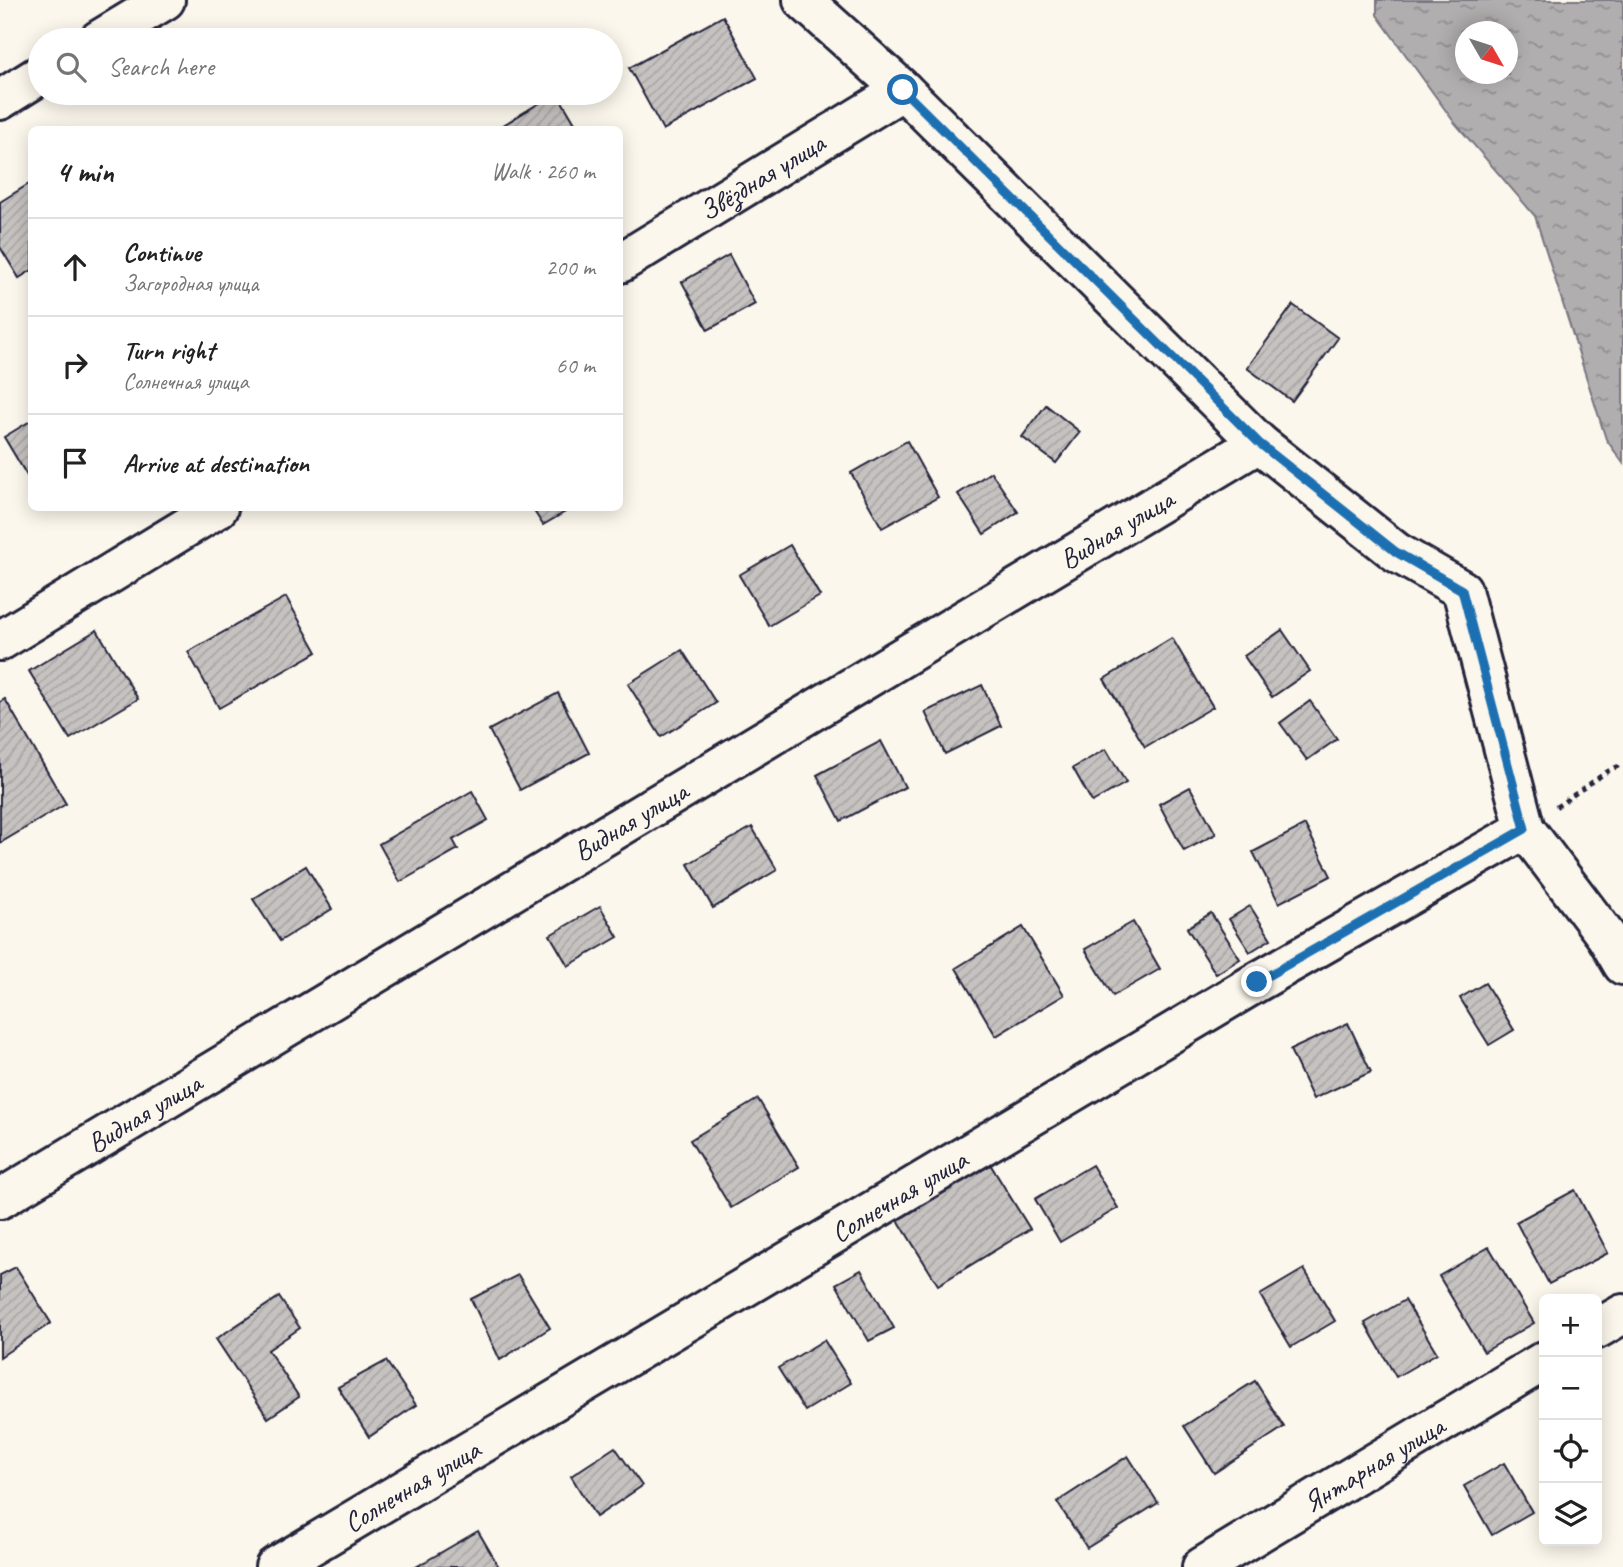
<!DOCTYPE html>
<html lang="en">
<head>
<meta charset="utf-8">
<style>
  :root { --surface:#fff; --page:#f6f6f6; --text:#222; --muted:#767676; --line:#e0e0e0 }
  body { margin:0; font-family:Caveat,sans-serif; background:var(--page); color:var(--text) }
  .controls { position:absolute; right:21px; bottom:21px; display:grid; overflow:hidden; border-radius:10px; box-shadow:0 4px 18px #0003 }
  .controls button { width:63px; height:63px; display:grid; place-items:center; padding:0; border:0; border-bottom:2px solid var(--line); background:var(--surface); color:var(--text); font:35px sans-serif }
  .compass { position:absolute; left:1455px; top:21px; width:63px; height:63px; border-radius:50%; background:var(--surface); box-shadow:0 4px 18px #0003; rotate:129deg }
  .stop { position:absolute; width:21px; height:21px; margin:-16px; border:5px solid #1f6fb2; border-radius:50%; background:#fff }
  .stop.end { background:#1f6fb2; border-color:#fff; box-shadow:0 2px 7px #0008 }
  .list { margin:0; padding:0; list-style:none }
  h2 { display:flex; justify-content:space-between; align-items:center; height:91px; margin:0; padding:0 28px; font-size:30px }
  h2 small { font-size:23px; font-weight:400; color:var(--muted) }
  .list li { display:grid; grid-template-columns:46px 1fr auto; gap:21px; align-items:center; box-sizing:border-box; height:98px; padding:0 28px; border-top:2px solid var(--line) }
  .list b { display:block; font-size:26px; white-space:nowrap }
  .list p { margin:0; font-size:23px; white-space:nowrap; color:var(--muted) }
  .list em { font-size:23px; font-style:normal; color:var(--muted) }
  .icon { flex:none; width:38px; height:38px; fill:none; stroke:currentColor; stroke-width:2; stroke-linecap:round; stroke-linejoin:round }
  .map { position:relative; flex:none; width:1623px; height:1567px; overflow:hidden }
  .search { position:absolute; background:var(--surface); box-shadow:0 4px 18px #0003; left:28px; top:28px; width:595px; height:77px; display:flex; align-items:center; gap:18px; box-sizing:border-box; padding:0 24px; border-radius:38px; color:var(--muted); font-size:26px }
  .panel { position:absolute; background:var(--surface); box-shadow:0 4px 18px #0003; left:28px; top:126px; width:595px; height:385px; border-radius:10px }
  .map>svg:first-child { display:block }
  .water { fill:url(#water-ripples); stroke:#787681; stroke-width:2; fill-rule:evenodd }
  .building { fill:url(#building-hatch); stroke:#22223b; stroke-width:2 }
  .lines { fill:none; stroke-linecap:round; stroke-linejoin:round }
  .minor-casing { stroke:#22223b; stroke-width:44 }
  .path { stroke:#22223b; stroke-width:4.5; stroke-dasharray:5 5; stroke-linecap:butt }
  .minor { stroke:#fbf7ec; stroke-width:38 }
  .route { stroke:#1f6fb2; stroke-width:9 }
  .labels { text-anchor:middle; stroke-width:6; stroke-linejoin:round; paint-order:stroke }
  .street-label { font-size:28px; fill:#22223b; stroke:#fbf7ec }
</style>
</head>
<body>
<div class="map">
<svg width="1623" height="1567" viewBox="0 0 1623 1567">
  <defs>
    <pattern id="water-ripples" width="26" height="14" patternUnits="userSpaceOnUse" patternTransform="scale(1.75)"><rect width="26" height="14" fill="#b1aeb0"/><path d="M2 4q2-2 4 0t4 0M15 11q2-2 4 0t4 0" fill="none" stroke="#908d90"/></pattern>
    <pattern id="building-hatch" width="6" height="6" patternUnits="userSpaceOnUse" patternTransform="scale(1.75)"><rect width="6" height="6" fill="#c6c2c0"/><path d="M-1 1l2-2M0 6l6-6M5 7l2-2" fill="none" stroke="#aaa6a6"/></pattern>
  </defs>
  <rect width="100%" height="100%" fill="#fbf7ec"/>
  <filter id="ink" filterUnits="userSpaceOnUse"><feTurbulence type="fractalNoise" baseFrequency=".0143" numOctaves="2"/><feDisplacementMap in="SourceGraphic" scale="14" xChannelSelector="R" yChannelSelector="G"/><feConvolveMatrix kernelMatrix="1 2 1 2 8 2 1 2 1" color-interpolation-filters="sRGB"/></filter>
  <g filter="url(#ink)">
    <path class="water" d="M1377,0H1623V463L1606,439L1535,216L1454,122L1377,15ZM1466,32H1508V74H1466Z"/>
    <g class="building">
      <path d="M723,16L757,78L663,130L629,68Z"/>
      <path d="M557,93L579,130H495L556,93Z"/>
      <path d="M32,182V270L19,278L0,247V202Z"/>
      <path d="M729,255L755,304L708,330L682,282Z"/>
      <path d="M1293,305L1338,338L1292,401L1247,368Z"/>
      <path d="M1046,405L1080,432L1056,463L1022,437Z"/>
      <path d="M32,420V484L4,437Z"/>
      <path d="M907,441L938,497L882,528L851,473Z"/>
      <path d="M991,472L1018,512L984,534L958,494Z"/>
      <path d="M532,508H572L543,525Z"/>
      <path d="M790,545L820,596L769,626L739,575Z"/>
      <path d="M286,597L317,652L219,708L188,652Z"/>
      <path d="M97,630L138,699L70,739L29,671Z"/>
      <path d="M1282,630L1310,671L1272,697L1244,656Z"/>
      <path d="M1172,638L1213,707L1145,747L1104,679Z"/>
      <path d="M682,650L716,703L661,737L628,684Z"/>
      <path d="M982,685L1001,726L945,754L925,712Z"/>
      <path d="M558,693L589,753L520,790L489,730Z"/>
      <path d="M5,699L66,804L0,843V702Z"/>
      <path d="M1310,701L1337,739L1307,760L1280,723Z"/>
      <path d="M881,741L905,787L841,821L817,775Z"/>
      <path d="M1106,749L1126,783L1092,802L1073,768Z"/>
      <path d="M1190,787L1216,834L1184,851L1159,804Z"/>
      <path d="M472,791L488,820L453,840L458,849L400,882L379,844Z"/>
      <path d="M1305,825L1331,876L1279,903L1253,852Z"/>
      <path d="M752,827L777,870L713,908L688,864Z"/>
      <path d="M306,866L332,909L280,941L253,899Z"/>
      <path d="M600,906L618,937L568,966L550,935Z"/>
      <path d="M1250,906L1271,939L1250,952L1229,919Z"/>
      <path d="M1211,913L1240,959L1216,974L1187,928Z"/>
      <path d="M1133,922L1160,969L1113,996L1085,949Z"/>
      <path d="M1023,927L1064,995L996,1036L956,968Z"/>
      <path d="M1485,983L1514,1030L1489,1045L1460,998Z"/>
      <path d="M1348,1023L1371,1072L1313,1099L1290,1050Z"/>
      <path d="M758,1099L799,1167L731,1208L690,1140Z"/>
      <path d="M987,1159L1030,1229L938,1285L895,1215Z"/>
      <path d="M1092,1165L1118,1208L1060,1242L1035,1199Z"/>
      <path d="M1575,1190L1608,1253L1549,1284L1516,1222Z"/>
      <path d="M1489,1247L1534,1323L1484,1352L1439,1276Z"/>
      <path d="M16,1267L51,1323L0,1357V1275Z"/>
      <path d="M1304,1269L1335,1321L1291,1347L1260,1295Z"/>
      <path d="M861,1270L894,1328L869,1341L836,1284Z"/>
      <path d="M518,1275L550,1328L500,1360L471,1299Z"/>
      <path d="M279,1297L300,1328L268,1350L299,1397L268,1418L216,1339Z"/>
      <path d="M1405,1300L1437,1353L1396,1377L1365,1323Z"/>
      <path d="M824,1340L851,1383L805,1411L778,1368Z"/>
      <path d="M386,1361L416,1405L369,1437L338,1387Z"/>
      <path d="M1255,1381L1284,1427L1214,1473L1184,1426Z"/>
      <path d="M615,1447L642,1486L596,1517L571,1476Z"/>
      <path d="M1128,1456L1158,1503L1087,1548L1057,1502Z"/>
      <path d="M1504,1463L1532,1512L1492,1535L1464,1486Z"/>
      <path d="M478,1531L499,1567H416Z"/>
    </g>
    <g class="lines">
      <g class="minor-casing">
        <g id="minor">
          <path d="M803,0L903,90L1259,443L1396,552L1462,590L1525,829L1606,936L1623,965"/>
          <path d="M99,40L165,0"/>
          <path d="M0,100L40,75"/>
          <path id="s1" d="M620,263L903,90"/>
          <path d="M0,641L218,508"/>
          <path id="s2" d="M0,1199L1259,443"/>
          <path d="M1597,1329L1623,1314"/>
          <path id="s3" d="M275,1567L1257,982L1525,829"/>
          <path id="s4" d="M1202,1567L1544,1361"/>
        </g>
      </g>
      <path class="path" d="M1556,807L1608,771L1623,764"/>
      <use href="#minor" class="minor"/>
    </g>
  </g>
  <g class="lines" filter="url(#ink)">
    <path class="route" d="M903,90L1259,443L1396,552L1462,590L1525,829L1257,982"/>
  </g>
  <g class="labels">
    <g class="street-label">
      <text dy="10" stroke="none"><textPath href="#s1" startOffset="166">Звёздная улица</textPath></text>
      <text dy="10" stroke="none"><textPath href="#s2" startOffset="1302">Видная улица</textPath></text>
      <text dy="10" stroke="none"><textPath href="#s2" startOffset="735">Видная улица</textPath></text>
      <text dy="10" stroke="none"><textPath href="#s2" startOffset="168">Видная улица</textPath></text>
      <text dy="10" stroke="none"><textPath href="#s3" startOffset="726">Солнечная улица</textPath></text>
      <text dy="10" stroke="none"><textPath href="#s4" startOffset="200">Янтарная улица</textPath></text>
      <text dy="10" stroke="none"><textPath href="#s3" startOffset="159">Солнечная улица</textPath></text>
    </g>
  </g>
</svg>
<div class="controls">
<button>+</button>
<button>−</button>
<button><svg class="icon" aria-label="locate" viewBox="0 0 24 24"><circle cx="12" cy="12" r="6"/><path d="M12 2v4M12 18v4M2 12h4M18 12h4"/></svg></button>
<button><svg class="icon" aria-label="layers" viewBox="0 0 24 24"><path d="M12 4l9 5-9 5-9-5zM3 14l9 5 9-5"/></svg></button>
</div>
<svg class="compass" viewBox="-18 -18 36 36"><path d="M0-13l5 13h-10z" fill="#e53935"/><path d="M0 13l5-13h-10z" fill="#767676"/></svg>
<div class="stop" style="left:903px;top:90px"></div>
<div class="stop end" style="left:1257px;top:982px"></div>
<div class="search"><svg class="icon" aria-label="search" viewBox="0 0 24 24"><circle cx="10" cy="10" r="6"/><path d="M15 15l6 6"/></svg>Search here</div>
<section class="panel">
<h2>4 min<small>Walk · 260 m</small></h2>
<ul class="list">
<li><svg class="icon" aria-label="ahead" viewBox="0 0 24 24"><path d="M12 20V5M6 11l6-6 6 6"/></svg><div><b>Continue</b><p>Загородная улица</p></div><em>200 m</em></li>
<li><svg class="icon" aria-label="right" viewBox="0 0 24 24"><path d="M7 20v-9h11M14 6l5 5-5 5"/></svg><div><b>Turn right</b><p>Солнечная улица</p></div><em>60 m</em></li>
<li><svg class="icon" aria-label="arrive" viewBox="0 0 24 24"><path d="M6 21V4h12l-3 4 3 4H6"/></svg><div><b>Arrive at destination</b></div></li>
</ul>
</section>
</div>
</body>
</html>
